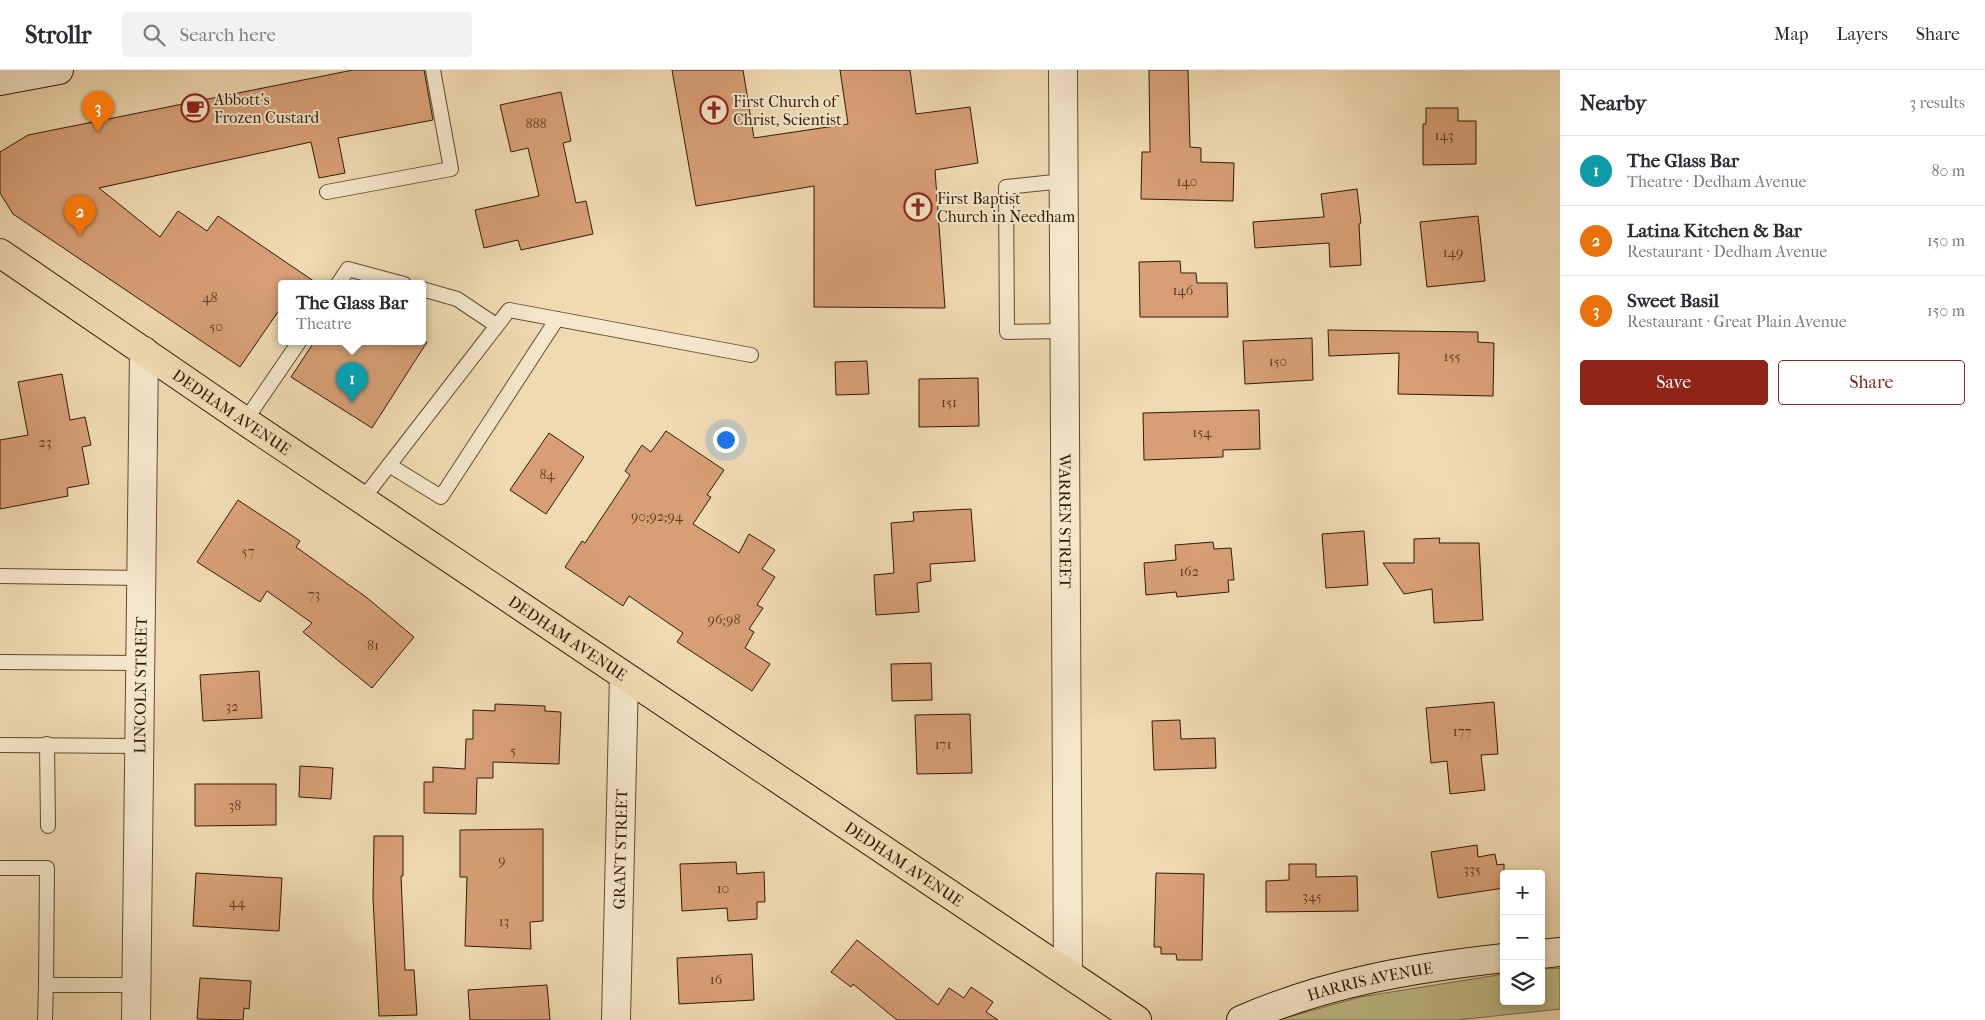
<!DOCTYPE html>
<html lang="en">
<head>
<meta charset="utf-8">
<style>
  :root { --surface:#fff; --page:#f2f2f3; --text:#2b2b33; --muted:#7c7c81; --line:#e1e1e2; --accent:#8f2418 }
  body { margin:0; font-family:"IM FELL French Canon",serif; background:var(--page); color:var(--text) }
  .controls { position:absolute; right:15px; bottom:15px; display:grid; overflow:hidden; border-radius:5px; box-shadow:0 2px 8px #0003 }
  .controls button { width:45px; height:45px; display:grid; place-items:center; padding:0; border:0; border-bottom:1px solid var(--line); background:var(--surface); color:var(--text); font:25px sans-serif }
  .you { position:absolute; left:725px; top:369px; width:18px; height:18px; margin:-12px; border:4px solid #fff; border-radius:50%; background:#1a73e8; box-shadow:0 0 0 8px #1a73e833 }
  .badge { display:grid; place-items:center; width:32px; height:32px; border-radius:50%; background:var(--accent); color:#fff; font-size:16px; font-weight:700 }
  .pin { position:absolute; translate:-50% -41px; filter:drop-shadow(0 1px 2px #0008) }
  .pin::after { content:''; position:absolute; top:26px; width:18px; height:15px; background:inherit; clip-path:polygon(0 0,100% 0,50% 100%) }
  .popup { position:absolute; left:278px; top:210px; width:148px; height:65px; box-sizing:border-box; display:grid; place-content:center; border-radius:5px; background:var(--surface); filter:drop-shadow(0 1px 4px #0005); font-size:16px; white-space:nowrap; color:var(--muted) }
  .popup b { font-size:19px; color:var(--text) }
  .popup::after { content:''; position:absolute; left:50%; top:100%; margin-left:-10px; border:10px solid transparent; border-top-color:var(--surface) }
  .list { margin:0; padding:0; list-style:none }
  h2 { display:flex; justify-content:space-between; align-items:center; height:65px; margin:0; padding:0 20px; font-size:21px }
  h2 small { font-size:16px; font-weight:400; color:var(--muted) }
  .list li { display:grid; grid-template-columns:32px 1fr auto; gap:15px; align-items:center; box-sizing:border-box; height:70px; padding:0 20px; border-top:1px solid var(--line) }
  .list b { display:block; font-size:19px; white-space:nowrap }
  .list p { margin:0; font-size:16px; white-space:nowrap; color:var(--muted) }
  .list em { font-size:16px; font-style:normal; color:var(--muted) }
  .actions { display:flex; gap:10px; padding:15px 20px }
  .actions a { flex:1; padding:11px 0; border:1px solid var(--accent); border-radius:5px; text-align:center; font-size:18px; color:var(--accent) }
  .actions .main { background:var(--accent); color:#fff }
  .icon { flex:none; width:28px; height:28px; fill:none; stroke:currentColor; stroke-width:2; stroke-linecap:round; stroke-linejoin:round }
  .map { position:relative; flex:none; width:1560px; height:950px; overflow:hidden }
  header { display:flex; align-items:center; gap:30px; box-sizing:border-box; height:70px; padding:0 25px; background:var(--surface); border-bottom:1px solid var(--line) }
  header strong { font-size:24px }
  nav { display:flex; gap:28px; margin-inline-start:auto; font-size:18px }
  .search { width:350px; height:45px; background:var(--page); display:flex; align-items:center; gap:12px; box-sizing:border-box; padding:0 18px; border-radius:5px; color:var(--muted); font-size:19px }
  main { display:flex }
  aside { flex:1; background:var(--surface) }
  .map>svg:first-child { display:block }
  .green { fill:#c0be88; stroke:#786c47 }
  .building { fill:#d89f76; stroke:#2f1b06 }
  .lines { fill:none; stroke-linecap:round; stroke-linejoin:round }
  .lane-casing { stroke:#5f4b31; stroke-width:16 }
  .street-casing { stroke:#5f4b31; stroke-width:30 }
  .secondary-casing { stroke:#2f1b06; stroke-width:30 }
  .primary-casing { stroke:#2f1b06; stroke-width:30 }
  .lane { stroke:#f5e7cc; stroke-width:14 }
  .street { stroke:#f5e7cc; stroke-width:28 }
  .secondary { stroke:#f5e7cc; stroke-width:28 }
  .primary { stroke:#f0dab1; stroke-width:28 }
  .labels { text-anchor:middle; stroke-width:4; stroke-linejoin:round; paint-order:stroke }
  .number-label { font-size:14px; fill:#593c22 }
  .poi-label { font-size:16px; fill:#2f1b06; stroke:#f5e7cc; text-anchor:start }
  .street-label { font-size:16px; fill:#2f1b06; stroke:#f5e7cc }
</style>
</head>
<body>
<header>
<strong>Strollr</strong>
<div class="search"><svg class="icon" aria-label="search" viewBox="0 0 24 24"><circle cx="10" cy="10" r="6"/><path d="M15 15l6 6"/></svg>Search here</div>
<nav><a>Map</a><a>Layers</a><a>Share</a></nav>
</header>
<main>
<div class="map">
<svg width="1560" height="950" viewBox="0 0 1560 950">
  <rect width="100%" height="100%" fill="#f0dab1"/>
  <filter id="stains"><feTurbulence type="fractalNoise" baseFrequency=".004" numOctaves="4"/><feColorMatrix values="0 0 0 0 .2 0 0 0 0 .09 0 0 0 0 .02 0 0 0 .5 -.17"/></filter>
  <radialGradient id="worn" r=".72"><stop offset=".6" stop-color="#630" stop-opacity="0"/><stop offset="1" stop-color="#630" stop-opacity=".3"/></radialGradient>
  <path class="green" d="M1560,898V939L1457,950H1278L1360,927L1504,904V931H1541V899Z"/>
  <g class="building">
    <path d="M353,0H424L433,50L338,68L345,103L319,108L311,72L99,118L160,167L178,141L207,161L218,146L318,214H282V236L240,297L13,144L0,123V82L28,65Z"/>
    <path d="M672,0H743L754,68L848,54L840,0H910L916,44L970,37L978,93L935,100L945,238L814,237V116L696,136Z"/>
    <path d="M1149,0H1188L1190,77L1201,78V92L1234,93L1233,131L1141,129L1142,82H1150Z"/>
    <path d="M561,22L571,71L563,73L576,133L586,131L593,164L521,180L518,170L484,178L475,140L539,126L528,78L511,82L500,35Z"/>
    <path d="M1426,38H1458V51H1476V94L1423,95V54H1426Z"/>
    <path d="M1357,119L1361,153L1359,154L1361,195L1330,197L1329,173L1255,178L1253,152L1324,147L1321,124Z"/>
    <path d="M1478,146L1485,211L1427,217L1420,152Z"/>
    <path d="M1180,191L1181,203H1196L1197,213H1227L1228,247H1140L1139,192Z"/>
    <path d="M1328,260L1478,262V272L1494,273L1493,326L1398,324L1399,283L1329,286Z"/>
    <path d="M1312,268L1313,310L1245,314L1243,271Z"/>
    <path d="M314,272H427L372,358L291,307Z"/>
    <path d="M867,291L869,324L836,325L835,292Z"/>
    <path d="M62,304L70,350L85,347L91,375L82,377L89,414L67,418L68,426L0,439V370L28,365L18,312Z"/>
    <path d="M978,308L979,356L919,357V309Z"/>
    <path d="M1259,340L1260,379L1223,380V387L1144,390L1143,343Z"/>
    <path d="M666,361L724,400L707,425L711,427L693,454L739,483L749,464L775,480L762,499L775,507L757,535L763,538L749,559L754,562L745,578L770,594L752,621L677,572L683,563L629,526L623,536L565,497L582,471L585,473L630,405L625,401L642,375L651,382Z"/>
    <path d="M549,363L584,387L546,444L510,420Z"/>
    <path d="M238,430L300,471L296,477L366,527L414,567L372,618L303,562L312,553L267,521L260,532L197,492Z"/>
    <path d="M971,439L975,491L930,494L931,511L917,513L919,542L876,545L874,505L894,503L891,453L914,451L913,442Z"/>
    <path d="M1364,461L1368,515L1326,518L1322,464Z"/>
    <path d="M1440,468L1439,473H1479L1483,550L1434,553L1432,519L1404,524L1383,493H1414V469Z"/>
    <path d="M1213,472L1214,479L1231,478L1234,510H1228L1229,522L1177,527L1176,522L1146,525L1144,493L1176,490L1175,475Z"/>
    <path d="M931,593L932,630L892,631L891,594Z"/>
    <path d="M259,601L262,648L203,651L200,605Z"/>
    <path d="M1494,632L1498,684L1481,685L1485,720L1450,724L1447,691L1431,693L1426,638Z"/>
    <path d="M495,634L545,636V641L561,642L559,694L493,692V708H477L476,744L424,743V712H433V697L465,699L466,669H473V640L495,641Z"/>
    <path d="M970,644L972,703L917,704L915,645Z"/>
    <path d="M1180,650L1181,669L1215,668L1216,698L1154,700L1152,651Z"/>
    <path d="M300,696L333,698L331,729L299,727Z"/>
    <path d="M195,714H276V755L195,756Z"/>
    <path d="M543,759V851L530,852L531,879L465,876L467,807H460V760Z"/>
    <path d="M374,766H403V806H401L405,900H414L417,945L379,946L373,828Z"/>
    <path d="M1477,775L1478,787L1495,784L1497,795L1504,794V818L1438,828L1431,782Z"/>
    <path d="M736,792L737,804L764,802L765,832H757V849L728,851L727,838L682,841L680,794Z"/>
    <path d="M1289,794H1316V807L1357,806L1358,841L1266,842V811L1289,810Z"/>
    <path d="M196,803L282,808L279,861L193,856Z"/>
    <path d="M1156,803L1204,804L1202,890H1177L1176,884H1161V877H1154Z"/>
    <path d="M857,870L938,935L949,918L964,928L971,917L993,932L986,942L998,950H897L853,914L851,917L831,902Z"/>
    <path d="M752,884L754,930L679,934L677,888Z"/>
    <path d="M200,908L251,911L249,939L244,938L243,950L197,949Z"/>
    <path d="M547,915L550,950H470L468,920Z"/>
  </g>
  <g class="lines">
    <g class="lane-casing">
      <g id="lane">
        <path d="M1063,111L1006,117L1007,262L1064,261"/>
        <path d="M327,122L451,99L433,0"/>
        <path d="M338,214L348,199L404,214"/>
        <path d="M422,219L457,229L496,255"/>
        <path d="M245,351L299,272"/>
        <path d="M389,395L441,427L557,249"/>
        <path d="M362,430L509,240L751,285"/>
        <path d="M0,506L141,508"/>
        <path d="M0,592L140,593"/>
        <path d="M47,674L48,756"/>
        <path d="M0,675L140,676"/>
        <path d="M0,798H47L46,915"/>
        <path d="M45,950L46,915H137"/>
      </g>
    </g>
    <g class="street-casing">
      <g id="street">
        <path id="s1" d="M1063,0L1068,903"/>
        <path id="s2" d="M136,950L144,281"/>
        <path id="s3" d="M616,950L624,606"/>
      </g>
    </g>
    <g class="secondary-casing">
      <g id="secondary">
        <path d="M0,11L59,0"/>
        <path d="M1541,884L1560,882"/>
        <path id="s4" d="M1241,950C1325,913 1413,898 1504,888"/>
      </g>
    </g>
    <g class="primary-casing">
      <g id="primary">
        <path id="s5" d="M0,183L245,351L1137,950"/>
      </g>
    </g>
    <use href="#lane" class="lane"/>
    <use href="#street" class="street"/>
    <use href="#secondary" class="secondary"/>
    <use href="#primary" class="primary"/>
  </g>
  <defs>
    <g id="cafe-ring" transform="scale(1.4375)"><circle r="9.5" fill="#f5e7cc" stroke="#8f2418" stroke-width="1.5"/><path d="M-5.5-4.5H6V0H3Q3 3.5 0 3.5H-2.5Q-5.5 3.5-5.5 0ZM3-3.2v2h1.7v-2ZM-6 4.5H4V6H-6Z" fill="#8f2418"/></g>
    <g id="church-ring" transform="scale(1.4375)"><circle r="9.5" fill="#f5e7cc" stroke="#8f2418" stroke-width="1.5"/><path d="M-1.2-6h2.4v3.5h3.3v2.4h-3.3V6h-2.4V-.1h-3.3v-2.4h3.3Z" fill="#8f2418"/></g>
  </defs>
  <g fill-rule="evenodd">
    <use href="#cafe-ring" x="195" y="38"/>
    <use href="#church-ring" x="714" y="40"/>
    <use href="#church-ring" x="918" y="137"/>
  </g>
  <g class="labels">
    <g class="number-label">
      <text x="536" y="58">888</text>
      <text x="1444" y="70">143</text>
      <text x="1187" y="116">140</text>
      <text x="1453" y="187">149</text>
      <text x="1183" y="225">146</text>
      <text x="210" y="232">48</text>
      <text x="216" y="261">50</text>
      <text x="1452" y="291">155</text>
      <text x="1278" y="296">150</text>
      <text x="949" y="337">151</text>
      <text x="1202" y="367">154</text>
      <text x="45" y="377">23</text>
      <text x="547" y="409">84</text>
      <text x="657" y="451">90;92;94</text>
      <text x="248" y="486">57</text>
      <text x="1189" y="506">162</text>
      <text x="314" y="529">73</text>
      <text x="724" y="554">96;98</text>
      <text x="373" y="580">81</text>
      <text x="232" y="641">32</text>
      <text x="1462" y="666">177</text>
      <text x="943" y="679">171</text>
      <text x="513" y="685">5</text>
      <text x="235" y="740">38</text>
      <text x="502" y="795">9</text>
      <text x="1472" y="804">335</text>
      <text x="723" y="823">10</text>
      <text x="1312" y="831">345</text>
      <text x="237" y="837">44</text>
      <text x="504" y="856">13</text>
      <text x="716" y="914">16</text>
    </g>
    <g class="poi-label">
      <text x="214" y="35">Abbott's<tspan x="214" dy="18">Frozen Custard</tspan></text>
      <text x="733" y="37">First Church of<tspan x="733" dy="18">Christ, Scientist</tspan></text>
      <text x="937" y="134">First Baptist<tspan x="937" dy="18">Church in Needham</tspan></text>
    </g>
    <g class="street-label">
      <text dy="6" stroke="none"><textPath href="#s5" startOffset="281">DEDHAM AVENUE</textPath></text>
      <text dy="6" stroke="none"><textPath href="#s1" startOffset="451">WARREN STREET</textPath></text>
      <text dy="6" stroke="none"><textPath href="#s5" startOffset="686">DEDHAM AVENUE</textPath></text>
      <text dy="6" stroke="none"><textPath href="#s2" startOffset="335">LINCOLN STREET</textPath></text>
      <text dy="6" stroke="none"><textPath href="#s3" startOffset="171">GRANT STREET</textPath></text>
      <text dy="6" stroke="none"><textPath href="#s5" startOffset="1091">DEDHAM AVENUE</textPath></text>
      <text dy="6" stroke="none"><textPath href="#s4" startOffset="135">HARRIS AVENUE</textPath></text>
    </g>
  </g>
  <rect width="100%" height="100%" filter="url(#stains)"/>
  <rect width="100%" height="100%" fill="url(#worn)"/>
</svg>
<div class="controls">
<button>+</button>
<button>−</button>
<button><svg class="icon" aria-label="layers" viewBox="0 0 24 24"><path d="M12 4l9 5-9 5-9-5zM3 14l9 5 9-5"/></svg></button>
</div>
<div class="you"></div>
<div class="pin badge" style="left:352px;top:333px;background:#0f9aa8">1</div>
<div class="popup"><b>The Glass Bar</b>Theatre</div>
<div class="pin badge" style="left:80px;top:166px;background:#e8710a">2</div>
<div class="pin badge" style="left:98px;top:62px;background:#e8710a">3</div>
</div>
<aside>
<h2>Nearby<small>3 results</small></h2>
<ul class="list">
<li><span class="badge" style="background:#0f9aa8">1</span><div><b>The Glass Bar</b><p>Theatre · Dedham Avenue</p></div><em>80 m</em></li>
<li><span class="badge" style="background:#e8710a">2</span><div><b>Latina Kitchen &amp; Bar</b><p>Restaurant · Dedham Avenue</p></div><em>150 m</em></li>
<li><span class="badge" style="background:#e8710a">3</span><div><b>Sweet Basil</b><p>Restaurant · Great Plain Avenue</p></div><em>150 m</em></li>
</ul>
<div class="actions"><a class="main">Save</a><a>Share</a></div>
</aside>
</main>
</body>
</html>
